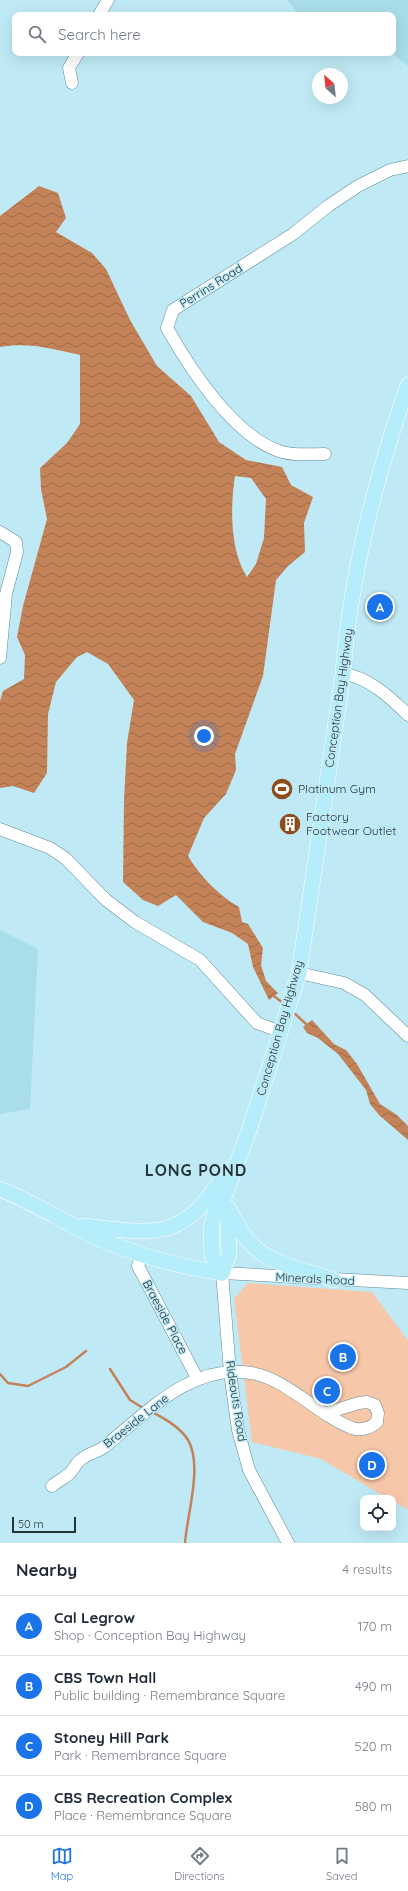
<!DOCTYPE html>
<html lang="en">
<head>
<meta charset="utf-8">
<style>
  :root { --surface:#fff; --page:#f6f6f7; --text:#1f2937; --muted:#747a83; --line:#e0e1e3; --accent:#1a73e8 }
  body { margin:0; font-family:Quicksand,sans-serif; background:var(--page); color:var(--text) }
  .controls { position:absolute; right:12px; bottom:12px; display:grid; overflow:hidden; border-radius:8px; box-shadow:0 4px 16px #0002 }
  .controls button { width:36px; height:36px; display:grid; place-items:center; padding:0; border:0; border-bottom:1px solid var(--line); background:var(--surface); color:var(--text); font:20px sans-serif }
  .compass { position:absolute; left:312px; top:68px; width:36px; height:36px; border-radius:50%; background:var(--surface); box-shadow:0 4px 16px #0002; rotate:333deg }
  .scale { position:absolute; left:12px; bottom:10px; width:64px; box-sizing:border-box; padding-left:4px; border:2px solid #243539; border-top:0; font-size:11px; line-height:14px; white-space:nowrap; color:#243539; -webkit-text-stroke:3px #bfeaf5; paint-order:stroke }
  .you { position:absolute; left:204px; top:736px; width:14px; height:14px; margin:-10px; border:3px solid #fff; border-radius:50%; background:#1a73e8; box-shadow:0 0 0 6px #1a73e833 }
  .badge { display:grid; place-items:center; width:26px; height:26px; border-radius:50%; background:var(--accent); color:#fff; font-size:13px; font-weight:700 }
  .pin { position:absolute; translate:-50% -50%; border:2px solid #fff; box-shadow:0 1px 4px #0006 }
  .list { margin:0; padding:0; list-style:none }
  h2 { display:flex; justify-content:space-between; align-items:center; height:52px; margin:0; padding:0 16px; font-size:17px }
  h2 small { font-size:13px; font-weight:400; color:var(--muted) }
  .list li { display:grid; grid-template-columns:26px 1fr auto; gap:12px; align-items:center; box-sizing:border-box; height:60px; padding:0 16px; border-top:1px solid var(--line) }
  .list b { display:block; font-size:15px; white-space:nowrap }
  .list p { margin:0; font-size:13px; white-space:nowrap; color:var(--muted) }
  .list em { font-size:13px; font-style:normal; color:var(--muted) }
  .icon { flex:none; width:22px; height:22px; fill:none; stroke:currentColor; stroke-width:2; stroke-linecap:round; stroke-linejoin:round }
  .map { position:relative; flex:none; width:408px; height:1543px; overflow:hidden }
  .search { position:absolute; background:var(--surface); box-shadow:0 4px 16px #0002; left:12px; right:12px; top:12px; height:44px; display:flex; align-items:center; gap:10px; box-sizing:border-box; padding:0 14px; border-radius:8px; color:var(--muted); font-size:15px }
  .sheet { height:292px; background:var(--surface) }
  nav { display:flex; justify-content:space-around; align-items:center; box-sizing:border-box; height:56px; border-top:1px solid var(--line); background:var(--surface); font-size:11px; color:var(--muted) }
  nav a { display:grid; justify-items:center; gap:2px }
  nav .on { color:var(--accent) }
  .map>svg:first-child { display:block }
  .built { fill:#a9ddea }
  .green { fill:#f7c7a9 }
  .water { fill:url(#water-waves); fill-rule:evenodd }
  .lines { fill:none; stroke-linecap:round; stroke-linejoin:round }
  .stream { stroke:#c38257; stroke-width:2.5 }
  .minor-casing { stroke:#608993; stroke-width:13 }
  .major-casing { stroke:#fff; stroke-width:16 }
  .minor { stroke:#fff; stroke-width:12 }
  .major { stroke:#b6edfa; stroke-width:15 }
  .labels { text-anchor:middle; stroke-width:3; stroke-linejoin:round; paint-order:stroke }
  .street-label { font-size:12px; fill:#243539; stroke:#bfeaf5 }
  .poi-label { font-size:12px; fill:#243539; stroke:#bfeaf5; text-anchor:start }
  .district-label { font-size:16px; font-weight:bold; letter-spacing:1px; fill:#243539; stroke:#bfeaf5 }
</style>
</head>
<body>
<div class="map">
<svg width="408" height="1543" viewBox="0 0 408 1543">
  <defs>
    <pattern id="water-waves" width="16" height="10" patternUnits="userSpaceOnUse"><rect width="16" height="10" fill="#c38257"/><path d="M0 5q4-4 8 0t8 0" fill="none" stroke="#9e6b49"/></pattern>
  </defs>
  <rect width="100%" height="100%" fill="#bfeaf5"/>
  <g class="built">
    <path d="M287,0H408V66L391,53H393V15H300Z"/>
    <path d="M0,930L38,949L30,1109L0,1114Z"/>
  </g>
  <path class="green" d="M248,1283L372,1292L408,1341V1510L393,1501V1498H387L321,1459L252,1442L234,1299Z"/>
  <g class="water">
    <path d="M39,186L58,193L66,218L56,232L92,253L106,269L130,320L157,366L191,396L219,442L246,460L282,467L291,485L313,497L304,523L305,552L288,566L276,580L263,676L235,754L236,770L226,794L204,818L188,856C200,876 218,895 239,907L242,922L248,924L263,948L261,965L266,981L278,993L269,1000L253,967L248,944L232,933L203,922L176,895L158,906L143,900L123,882L124,800L127,743L134,700L108,664L87,652L77,657L56,682L48,714L47,773L34,793L13,786L0,788V701L3,691L24,679L25,655L17,637L23,606L47,519L41,489L40,468L67,443L80,424V355C53,349 28,342 0,347V216ZM235,476L251,478L266,499L264,538L256,564L247,577C230,550 230,508 235,476Z"/>
    <path d="M312,1020L334,1044L346,1050L357,1064L380,1104L397,1115L408,1126V1140L379,1115L370,1104L366,1090L338,1054L318,1038L307,1033L303,1027Z"/>
  </g>
  <g class="lines">
    <g class="stream">
      <path d="M274,996L283,1003"/>
      <path d="M293,1012L306,1024"/>
      <path d="M110,1369L130,1400L143,1408"/>
      <path d="M0,1374L8,1383L28,1386L66,1367L86,1351"/>
      <path d="M152,1412C165,1419 180,1427 188,1440C203,1465 187,1515 185,1543"/>
    </g>
    <g class="minor-casing">
      <g id="minor">
        <path d="M99,15L108,0"/>
        <path d="M72,83L69,68L78,53"/>
        <path d="M325,454C311,454 292,456 279,451C233,435 190,369 167,328L173,310L293,234L328,206L358,186L390,170L408,166"/>
        <path d="M0,532L16,542L17,552L6,594L0,658"/>
        <path d="M343,674C367,676 391,698 408,715"/>
        <path d="M0,829L50,848L65,858L106,900L135,922L200,960L257,1023L281,1032"/>
        <path d="M299,973L344,983L365,995L408,1036"/>
        <path d="M142,1254L138,1266L197,1378"/>
        <path d="M52,1486C57,1482 64,1478 69,1474C74,1469 77,1461 83,1458C89,1453 98,1452 104,1447C147,1413 191,1363 251,1373C286,1378 319,1416 352,1428C361,1431 371,1428 377,1422L378,1413L375,1405L367,1402L359,1403L326,1413"/>
        <path d="M288,1543L249,1470L238,1430L230,1372L222,1273L408,1283"/>
      </g>
    </g>
    <g class="major-casing">
      <g id="major">
        <path d="M0,1189C35,1203 67,1224 102,1240C140,1256 182,1267 222,1273"/>
        <path d="M228,1208C236,1221 242,1237 254,1247C275,1266 309,1271 334,1280"/>
        <path d="M83,1226C158,1234 184,1242 227,1170"/>
        <path d="M222,1273L212,1256L211,1230L215,1211L225,1195L250,1128L299,973L343,674C350,576 375,479 408,385"/>
        <path d="M222,1273L229,1255L228,1212"/>
      </g>
    </g>
    <use href="#minor" class="minor"/>
    <use href="#major" class="major"/>
  </g>
  <defs>
    <g id="stadium-disc" transform="scale(1.15)"><circle r="9.5" fill="#8d4c19" stroke="#bfeaf5"/><path d="M0-5a6.5 5 0 1 0 0 10a6.5 5 0 1 0 0-10ZM-3.5-1.8h7v3.6h-7Z" fill="#fff"/></g>
    <g id="building-disc" transform="scale(1.15)"><circle r="9.5" fill="#8d4c19" stroke="#bfeaf5"/><path d="M-4-6H4V6H1V3H-1V6H-4ZM-2.5-4.3h1.7v1.8h-1.7ZM.8-4.3h1.7v1.8H.8ZM-2.5-1h1.7V.8h-1.7ZM.8-1h1.7V.8H.8Z" fill="#fff"/></g>
  </defs>
  <g fill-rule="evenodd">
    <use href="#stadium-disc" x="282" y="789"/>
    <use href="#building-disc" x="290" y="824"/>
  </g>
  <g class="labels">
    <g class="street-label">
      <text transform="translate(211 286) rotate(-32)" y="4">Perrins Road</text>
      <text transform="translate(339 698) rotate(-82)" y="4">Conception Bay Highway</text>
      <text transform="translate(280 1028) rotate(-74)" y="4">Conception Bay Highway</text>
      <text transform="translate(315 1279) rotate(3)" y="4">Minerals Road</text>
      <text transform="translate(165 1317) rotate(62)" y="4">Braeside Place</text>
      <text transform="translate(236 1401) rotate(81)" y="4">Rideouts Road</text>
      <text transform="translate(136 1421) rotate(-38)" y="4">Braeside Lane</text>
    </g>
    <g class="poi-label">
      <text x="298" y="793">Platinum Gym</text>
      <text x="306" y="821">Factory<tspan x="306" dy="14">Footwear Outlet</tspan></text>
    </g>
    <g class="district-label">
      <text x="196" y="1176">LONG POND</text>
    </g>
  </g>
</svg>
<div class="controls">
<button><svg class="icon" aria-label="locate" viewBox="0 0 24 24"><circle cx="12" cy="12" r="6"/><path d="M12 2v4M12 18v4M2 12h4M18 12h4"/></svg></button>
</div>
<svg class="compass" viewBox="-18 -18 36 36"><path d="M0-13l5 13h-10z" fill="#e53935"/><path d="M0 13l5-13h-10z" fill="#747a83"/></svg>
<div class="scale">50 m</div>
<div class="you"></div>
<div class="pin badge" style="left:380px;top:607px">A</div>
<div class="pin badge" style="left:343px;top:1357px">B</div>
<div class="pin badge" style="left:327px;top:1391px">C</div>
<div class="pin badge" style="left:372px;top:1465px">D</div>
<div class="search"><svg class="icon" aria-label="search" viewBox="0 0 24 24"><circle cx="10" cy="10" r="6"/><path d="M15 15l6 6"/></svg>Search here</div>
</div>
<section class="sheet">
<h2>Nearby<small>4 results</small></h2>
<ul class="list">
<li><span class="badge">A</span><div><b>Cal Legrow</b><p>Shop · Conception Bay Highway</p></div><em>170 m</em></li>
<li><span class="badge">B</span><div><b>CBS Town Hall</b><p>Public building · Remembrance Square</p></div><em>490 m</em></li>
<li><span class="badge">C</span><div><b>Stoney Hill Park</b><p>Park · Remembrance Square</p></div><em>520 m</em></li>
<li><span class="badge">D</span><div><b>CBS Recreation Complex</b><p>Place · Remembrance Square</p></div><em>580 m</em></li>
</ul>
</section>
<nav>
<a class="on"><svg class="icon" aria-label="map" viewBox="0 0 24 24"><path d="M3 6l6-2 6 2 6-2v14l-6 2-6-2-6 2zM9 4v14M15 6v14"/></svg>Map</a>
<a><svg class="icon" aria-label="directions" viewBox="0 0 24 24"><path d="M12 3l9 9-9 9-9-9zM9 14v-3h6M13 9l2 2-2 2"/></svg>Directions</a>
<a><svg class="icon" aria-label="saved" viewBox="0 0 24 24"><path d="M7 4h10v16l-5-4-5 4z"/></svg>Saved</a>
</nav>
</body>
</html>
